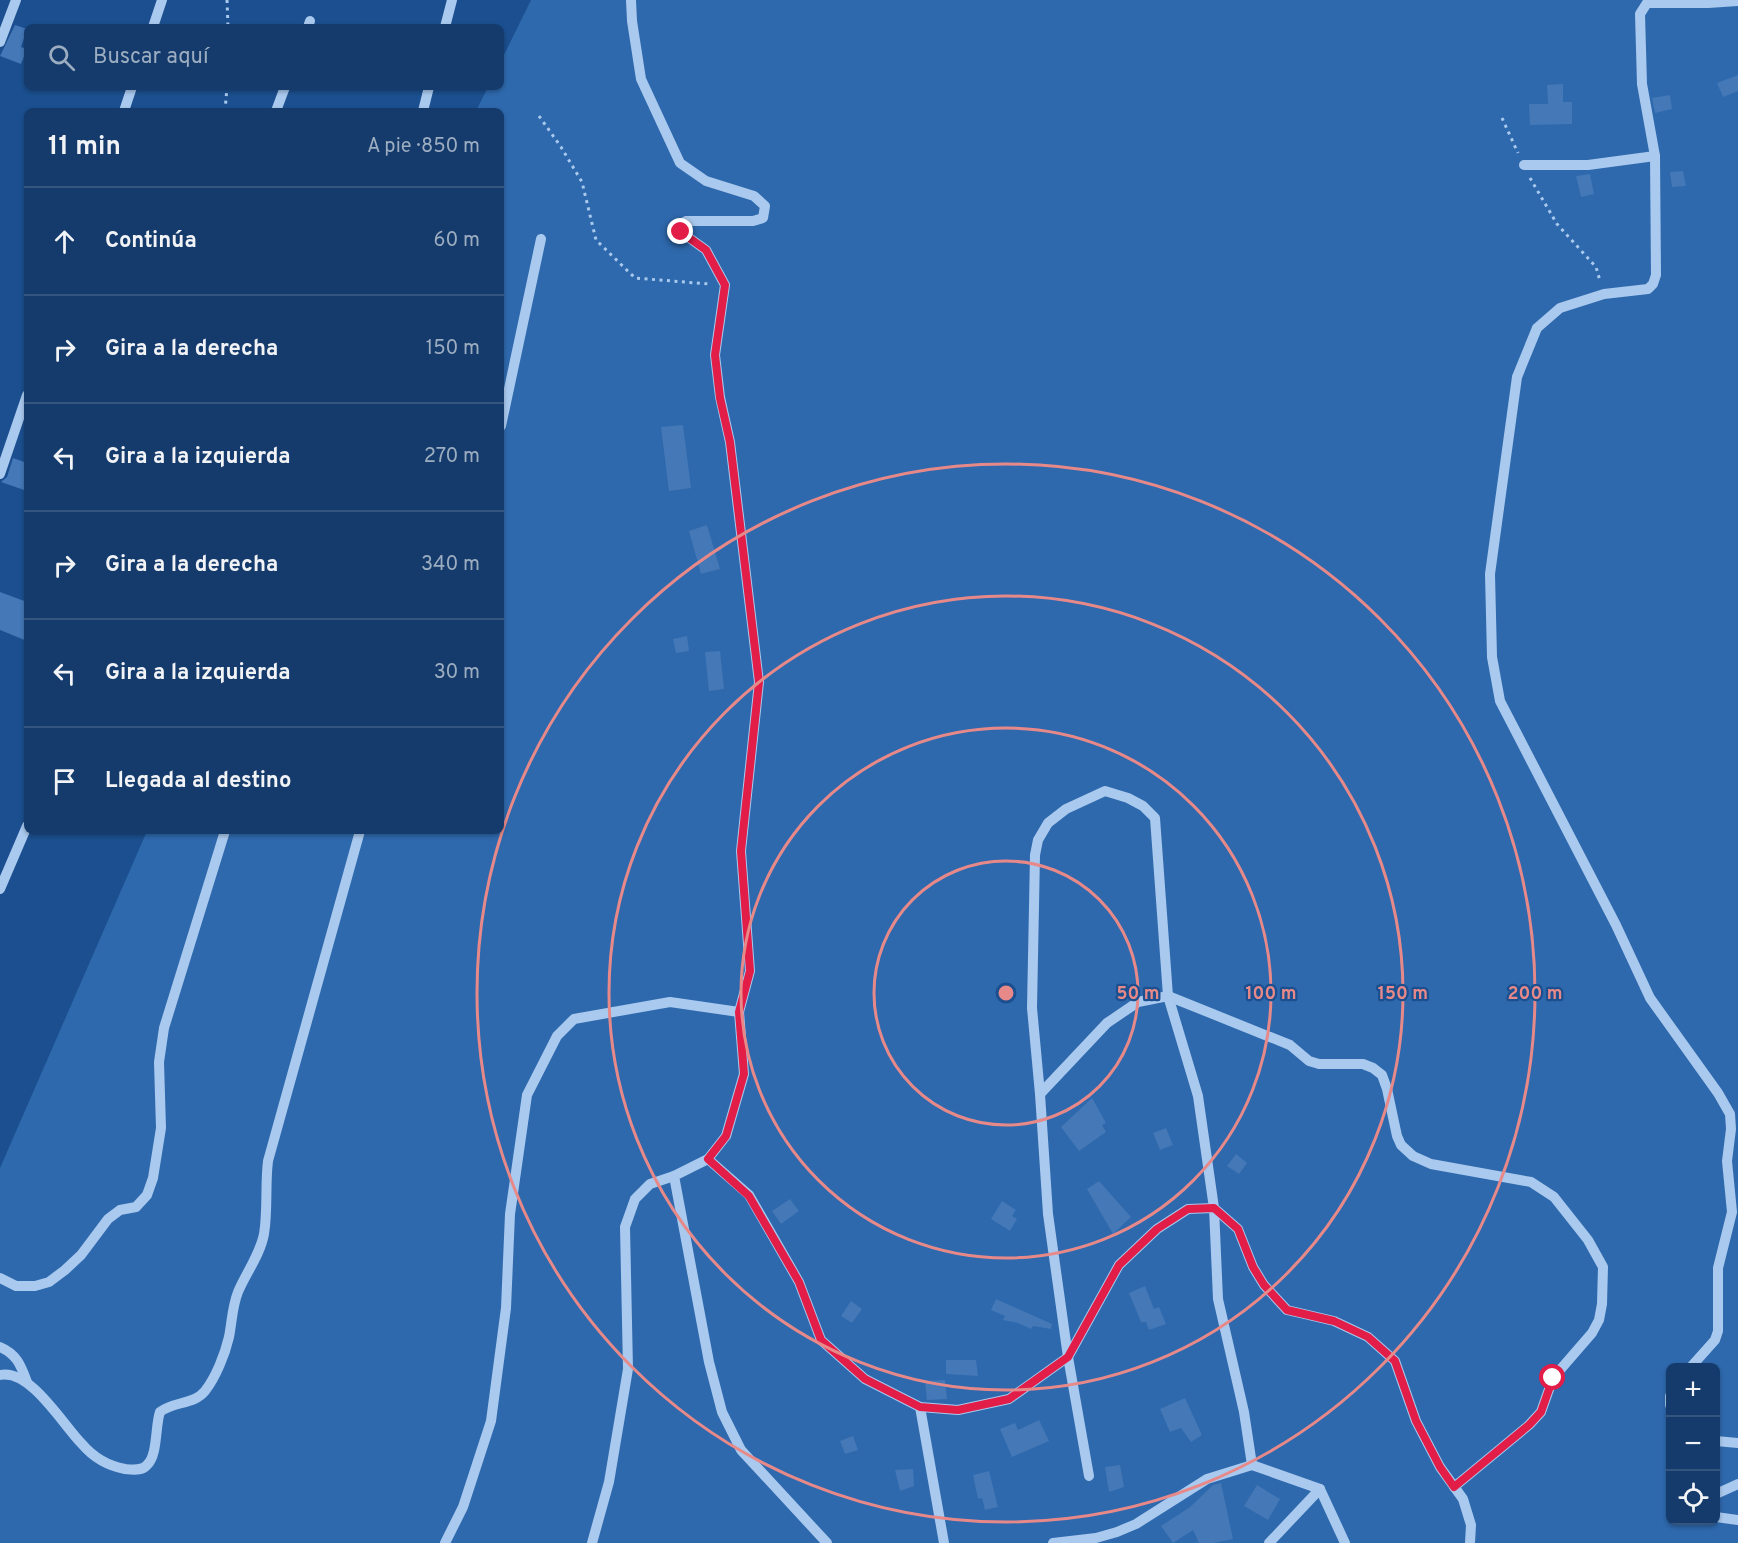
<!DOCTYPE html>
<html lang="es">
<head>
<meta charset="utf-8">
<style>
  :root { --surface:#143b6b; --page:#1d4271; --text:#f1f3f6; --muted:#9dadc1; --line:#33557e }
  body { margin:0; font-family:Overpass,sans-serif; background:var(--page); color:var(--text) }
  .controls { position:absolute; right:18px; bottom:18px; display:grid; overflow:hidden; border-radius:9px; box-shadow:0 2px 4px #0004 }
  .controls button { width:54px; height:54px; display:grid; place-items:center; padding:0; border:0; border-bottom:2px solid var(--line); background:var(--surface); color:var(--text); font:30px sans-serif }
  .stop { position:absolute; width:18px; height:18px; margin:-14px; border:4px solid #e11d48; border-radius:50%; background:#fff }
  .stop.end { background:#e11d48; border-color:#fff; box-shadow:0 2px 6px #0008 }
  .list { margin:0; padding:0; list-style:none }
  h2 { display:flex; justify-content:space-between; align-items:center; height:78px; margin:0; padding:0 24px; font-size:26px }
  h2 small { font-size:20px; font-weight:400; color:var(--muted) }
  .list li { display:grid; grid-template-columns:39px 1fr auto; gap:18px; align-items:center; box-sizing:border-box; height:108px; padding:0 24px; border-top:2px solid var(--line) }
  .list b { display:block; font-size:22px; white-space:nowrap }
  .list em { font-size:20px; font-style:normal; color:var(--muted) }
  .icon { flex:none; width:33px; height:33px; fill:none; stroke:currentColor; stroke-width:2; stroke-linecap:round; stroke-linejoin:round }
  .map { position:relative; flex:none; width:1738px; height:1543px; overflow:hidden }
  .search { position:absolute; background:var(--surface); box-shadow:0 2px 4px #0004; left:24px; top:24px; width:480px; height:66px; display:flex; align-items:center; gap:15px; box-sizing:border-box; padding:0 21px; border-radius:9px; color:var(--muted); font-size:22px }
  .panel { position:absolute; background:var(--surface); box-shadow:0 2px 4px #0004; left:24px; top:108px; width:480px; height:726px; border-radius:9px }
  .map>svg:first-child { display:block }
  .green { fill:#2e69ad; fill-rule:evenodd }
  .building { fill:#4478b7 }
  .lines { fill:none; stroke-linecap:round; stroke-linejoin:round }
  .path { stroke:#a9c9ee; stroke-width:3; stroke-dasharray:3 4.5; stroke-linecap:butt }
  .minor { stroke:#a9c9ee; stroke-width:10 }
  .route { stroke:#e11d48; stroke-width:8 }
  .ring { fill:none; stroke:#e88989; stroke-width:3 }
  .centre { fill:#e88989; stroke:#1b4f8f; stroke-width:3 }
  .ring-label { font-size:18px; text-anchor:middle; font-weight:bold; fill:#e88989; stroke:#1b4f8f; stroke-width:4.5; stroke-linejoin:round; paint-order:stroke }
</style>
</head>
<body>
<div class="map">
<svg width="1738" height="1543" viewBox="0 0 1738 1543">
  <rect width="100%" height="100%" fill="#1b4f8f"/>
  <path class="green" d="M531,0H1738V1543H0V1168L147,831H501V111H476L488,87H501V61ZM1670,1368H1716V1520H1670Z"/>
  <g class="building">
    <path d="M15,25L27,29L21,47L27,49L21,64L0,56Z"/>
    <path d="M1738,75V91L1723,97L1717,83Z"/>
    <path d="M1563,84V102H1572V124L1530,125L1529,104H1548L1547,85Z"/>
    <path d="M1670,95L1672,109L1655,113L1652,98Z"/>
    <path d="M1683,171L1686,186L1672,187L1670,172Z"/>
    <path d="M1590,174L1594,194L1581,197L1576,176Z"/>
    <path d="M683,425L691,488L669,491L661,427Z"/>
    <path d="M13,458L27,463V491L1,482L7,477Z"/>
    <path d="M707,525L720,569L701,574L689,531Z"/>
    <path d="M0,592L27,602V641L0,630Z"/>
    <path d="M687,636L689,651L676,653L673,639Z"/>
    <path d="M720,651L724,689L709,691L705,652Z"/>
    <path d="M1092,1098L1106,1123L1102,1125L1106,1132L1079,1151L1061,1127Z"/>
    <path d="M1166,1128L1173,1145L1160,1150L1153,1133Z"/>
    <path d="M1236,1154L1247,1163L1239,1174L1227,1166Z"/>
    <path d="M1099,1181L1131,1217L1113,1234L1087,1189Z"/>
    <path d="M790,1199L799,1211L781,1224L772,1211Z"/>
    <path d="M1002,1201L1016,1210L1012,1216L1017,1219L1010,1231L991,1219Z"/>
    <path d="M1145,1286L1154,1309L1159,1307L1166,1324L1149,1330L1146,1322H1141L1129,1293Z"/>
    <path d="M996,1299L1052,1324L1051,1329L1033,1326L1031,1329L1018,1323L1003,1320L1005,1316L991,1310Z"/>
    <path d="M851,1301L862,1309L852,1323L841,1316Z"/>
    <path d="M946,1360H976L978,1376L946,1374Z"/>
    <path d="M945,1380L947,1399L927,1400L925,1381Z"/>
    <path d="M1185,1398L1202,1435L1191,1442L1181,1428L1170,1432L1160,1409Z"/>
    <path d="M1039,1420L1049,1441L1012,1457L1000,1429L1015,1423L1018,1430Z"/>
    <path d="M853,1436L858,1450L845,1454L840,1441Z"/>
    <path d="M1120,1465L1124,1487L1109,1492L1105,1467Z"/>
    <path d="M913,1469L914,1486L900,1491L895,1470Z"/>
    <path d="M989,1471L998,1507L985,1510L982,1498L978,1499L973,1475Z"/>
    <path d="M1221,1483L1233,1539L1213,1543H1199L1193,1530L1173,1543L1161,1526L1190,1507L1213,1485Z"/>
    <path d="M1257,1485L1280,1499L1268,1520L1244,1506Z"/>
  </g>
  <g class="lines">
    <g class="path">
      <path d="M227,0L228,27"/>
      <path d="M225,111L227,87"/>
      <path d="M539,116L561,147L582,182L596,240L635,278L709,284"/>
      <path d="M1502,118L1518,153"/>
      <path d="M1530,178L1557,224L1596,267L1600,281"/>
    </g>
    <g class="minor">
      <path d="M631,0L632,21L641,79L680,163L706,181L754,196L765,206L763,218L753,221H686L681,224V232L706,250L725,285L715,355L720,397L730,442L759,682L741,851L750,971L739,1012L744,1074L726,1136L708,1159L749,1195L799,1282L821,1340L865,1379L920,1407L958,1410L1009,1399L1068,1357L1119,1265L1157,1229L1188,1209L1214,1208L1218,1299L1244,1412L1252,1465"/>
      <path d="M153,27L162,0"/>
      <path d="M308,27L310,21"/>
      <path d="M445,27L452,0"/>
      <path d="M0,42L16,0"/>
      <path d="M124,111L132,87"/>
      <path d="M276,111L285,87"/>
      <path d="M423,111L429,87"/>
      <path d="M1524,165H1588L1655,156"/>
      <path d="M501,426L541,239"/>
      <path d="M0,474L27,395"/>
      <path d="M0,889L27,826"/>
      <path d="M1040,1094L1107,1023L1138,1002L1168,996L1290,1045L1309,1061L1319,1064H1363L1373,1068L1382,1075L1387,1089L1397,1136L1401,1145L1413,1156L1431,1164L1531,1182L1554,1197L1588,1240L1603,1267L1602,1304L1599,1320L1592,1333L1553,1378L1541,1412L1529,1425L1454,1487"/>
      <path d="M708,1159L674,1176L709,1362L722,1412L741,1450L827,1543"/>
      <path d="M0,1278L16,1286H35L49,1282L65,1270L81,1255L108,1219L120,1210L136,1207L147,1195L153,1178L161,1128L159,1062L164,1028L225,831"/>
      <path d="M0,1347C17,1354 21,1366 27,1382"/>
      <path d="M1690,1368L1715,1340L1718,1331V1268L1732,1212L1727,1161L1731,1129L1730,1114L1718,1093L1650,998L1616,925L1500,701L1492,657L1490,574L1517,377L1537,328L1560,308L1604,294L1648,289L1653,284L1656,275L1655,156L1642,84L1640,14L1647,3H1708L1738,1"/>
      <path d="M0,1375C30,1368 63,1425 82,1444C93,1457 109,1466 125,1469C133,1470 142,1471 147,1465C158,1455 155,1426 160,1412C174,1401 194,1405 205,1391C216,1377 225,1354 229,1337C232,1322 232,1307 238,1292C246,1273 260,1255 264,1234C268,1210 265,1185 268,1161L360,831"/>
      <path d="M1670,1396V1405"/>
      <path d="M920,1407L944,1543"/>
      <path d="M1716,1441L1738,1443"/>
      <path d="M1089,1476L1068,1357L1048,1214L1040,1094L1032,1008L1035,855L1038,840L1048,823L1066,809L1105,791L1128,798L1143,806L1155,818L1168,996L1198,1096L1214,1208L1238,1229L1253,1267L1264,1285L1287,1310L1334,1321L1368,1337L1395,1361L1416,1421L1440,1467L1463,1499L1471,1525L1470,1543"/>
      <path d="M1716,1494L1738,1484"/>
      <path d="M1716,1517L1738,1520"/>
      <path d="M445,1543L463,1507L491,1421L506,1308L510,1214L527,1095L557,1036L574,1019L670,1002L739,1012"/>
      <path d="M592,1543L609,1482L628,1369L625,1227L635,1199L650,1184L674,1176"/>
      <path d="M1053,1543L1096,1538L1117,1532L1136,1524L1207,1479L1252,1465L1320,1489L1345,1543"/>
      <path d="M1269,1543L1320,1489"/>
    </g>
  </g>
  <g class="lines">
    <path class="route" d="M681,232L706,250L725,285L715,355L720,398L730,442L759,682L741,851L750,971L739,1012L744,1074L726,1136L708,1159L749,1196L799,1282L821,1340L865,1379L920,1407L958,1410L1009,1399L1068,1357L1119,1265L1157,1229L1188,1209L1214,1208L1238,1229L1253,1267L1264,1285L1287,1310L1334,1321L1368,1337L1395,1361L1416,1421L1440,1467L1454,1487L1529,1425L1541,1412L1553,1378"/>
  </g>
  <g class="ring">
    <circle cx="1006" cy="993" r="132"/>
    <circle cx="1006" cy="993" r="265"/>
    <circle cx="1006" cy="993" r="397"/>
    <circle cx="1006" cy="993" r="529"/>
  </g>
  <circle cx="1006" cy="993" r="9" class="centre"/>
  <g class="ring-label">
    <text x="1138" y="999">50 m</text>
    <text x="1271" y="999">100 m</text>
    <text x="1403" y="999">150 m</text>
    <text x="1535" y="999">200 m</text>
  </g>
</svg>
<div class="controls">
<button>+</button>
<button>−</button>
<button><svg class="icon" aria-label="locate" viewBox="0 0 24 24"><circle cx="12" cy="12" r="6"/><path d="M12 2v4M12 18v4M2 12h4M18 12h4"/></svg></button>
</div>
<div class="stop" style="left:1553px;top:1378px"></div>
<div class="stop end" style="left:681px;top:232px"></div>
<div class="search"><svg class="icon" aria-label="search" viewBox="0 0 24 24"><circle cx="10" cy="10" r="6"/><path d="M15 15l6 6"/></svg>Buscar aquí</div>
<section class="panel">
<h2>11 min<small>A pie · 850 m</small></h2>
<ul class="list">
<li><svg class="icon" aria-label="ahead" viewBox="0 0 24 24"><path d="M12 20V5M6 11l6-6 6 6"/></svg><div><b>Continúa</b></div><em>60 m</em></li>
<li><svg class="icon" aria-label="right" viewBox="0 0 24 24"><path d="M7 20v-9h11M14 6l5 5-5 5"/></svg><div><b>Gira a la derecha</b></div><em>150 m</em></li>
<li><svg class="icon" aria-label="left" viewBox="0 0 24 24"><path d="M17 20v-9H6M10 6l-5 5 5 5"/></svg><div><b>Gira a la izquierda</b></div><em>270 m</em></li>
<li><svg class="icon" aria-label="right" viewBox="0 0 24 24"><path d="M7 20v-9h11M14 6l5 5-5 5"/></svg><div><b>Gira a la derecha</b></div><em>340 m</em></li>
<li><svg class="icon" aria-label="left" viewBox="0 0 24 24"><path d="M17 20v-9H6M10 6l-5 5 5 5"/></svg><div><b>Gira a la izquierda</b></div><em>30 m</em></li>
<li><svg class="icon" aria-label="arrive" viewBox="0 0 24 24"><path d="M6 21V4h12l-3 4 3 4H6"/></svg><div><b>Llegada al destino</b></div></li>
</ul>
</section>
</div>
</body>
</html>
